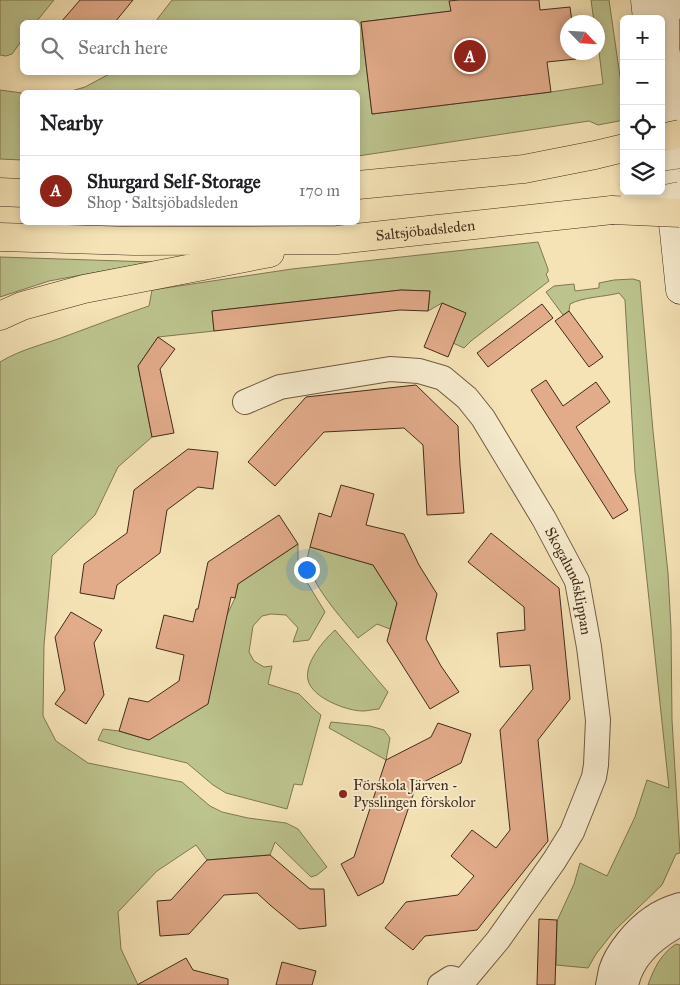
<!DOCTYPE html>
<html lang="en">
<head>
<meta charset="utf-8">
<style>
  :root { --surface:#fff; --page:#f2f2f2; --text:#202124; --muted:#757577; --line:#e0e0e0; --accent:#8f2418 }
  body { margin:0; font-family:"IM FELL Great Primer",serif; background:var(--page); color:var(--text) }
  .controls { position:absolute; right:15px; top:15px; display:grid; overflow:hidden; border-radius:8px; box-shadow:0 2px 8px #0003 }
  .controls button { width:45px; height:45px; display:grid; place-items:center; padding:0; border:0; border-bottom:1px solid var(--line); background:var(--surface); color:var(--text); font:25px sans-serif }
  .compass { position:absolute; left:560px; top:15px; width:45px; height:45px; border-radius:50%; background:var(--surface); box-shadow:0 2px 8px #0003; rotate:115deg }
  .you { position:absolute; left:306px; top:569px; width:18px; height:18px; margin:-12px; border:4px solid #fff; border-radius:50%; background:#1a73e8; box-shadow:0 0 0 8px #1a73e833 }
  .badge { display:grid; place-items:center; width:32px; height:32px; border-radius:50%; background:var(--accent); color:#fff; font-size:16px; font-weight:700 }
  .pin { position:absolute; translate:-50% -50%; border:2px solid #fff; box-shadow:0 1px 5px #0006 }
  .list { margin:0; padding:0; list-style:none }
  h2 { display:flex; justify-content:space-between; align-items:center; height:65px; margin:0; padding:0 20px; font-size:21px }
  h2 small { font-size:16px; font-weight:400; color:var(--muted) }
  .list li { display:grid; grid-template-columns:32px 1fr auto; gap:15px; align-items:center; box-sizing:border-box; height:70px; padding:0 20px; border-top:1px solid var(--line) }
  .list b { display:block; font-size:19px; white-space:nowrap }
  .list p { margin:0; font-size:16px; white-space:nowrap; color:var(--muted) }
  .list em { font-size:16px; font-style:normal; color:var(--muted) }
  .icon { flex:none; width:28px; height:28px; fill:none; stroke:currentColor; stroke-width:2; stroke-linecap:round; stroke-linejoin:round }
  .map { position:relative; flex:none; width:680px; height:985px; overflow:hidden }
  .search { position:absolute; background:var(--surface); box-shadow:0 2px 8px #0003; left:20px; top:20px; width:340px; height:55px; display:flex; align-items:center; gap:12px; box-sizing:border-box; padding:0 18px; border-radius:8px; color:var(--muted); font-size:19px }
  .panel { position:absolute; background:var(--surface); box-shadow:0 2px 8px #0003; left:20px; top:90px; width:340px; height:135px; border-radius:8px }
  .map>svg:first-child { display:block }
  .green { fill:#bcc38d; stroke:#807754 }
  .building { fill:#e2ab8a; stroke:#432b1c }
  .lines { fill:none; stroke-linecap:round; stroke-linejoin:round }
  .minor-casing { stroke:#705942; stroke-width:26 }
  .secondary-casing { stroke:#432b1c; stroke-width:29 }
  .motorway-casing { stroke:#432b1c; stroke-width:29 }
  .minor { stroke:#f8edd0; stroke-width:24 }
  .secondary { stroke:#f8edd0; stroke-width:28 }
  .motorway { stroke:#f5e3b6; stroke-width:28 }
  .tertiary-bridge-casing { stroke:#705942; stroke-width:29; stroke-linecap:butt }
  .motorway-bridge-casing { stroke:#432b1c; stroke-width:29; stroke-linecap:butt }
  .tertiary-bridge { stroke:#f8edd0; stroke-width:28 }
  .motorway-bridge { stroke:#f5e3b6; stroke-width:28 }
  .poi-dot { fill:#8f2418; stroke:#f8edd0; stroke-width:2 }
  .labels { text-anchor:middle; stroke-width:4; stroke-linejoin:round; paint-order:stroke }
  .street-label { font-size:15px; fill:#432b1c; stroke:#f8edd0 }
  .poi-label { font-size:15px; fill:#432b1c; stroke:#f8edd0; text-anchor:start }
</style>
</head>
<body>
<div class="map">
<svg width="680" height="985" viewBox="0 0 680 985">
  <rect width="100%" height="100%" fill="#f5e3b6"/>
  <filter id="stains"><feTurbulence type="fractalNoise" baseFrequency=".004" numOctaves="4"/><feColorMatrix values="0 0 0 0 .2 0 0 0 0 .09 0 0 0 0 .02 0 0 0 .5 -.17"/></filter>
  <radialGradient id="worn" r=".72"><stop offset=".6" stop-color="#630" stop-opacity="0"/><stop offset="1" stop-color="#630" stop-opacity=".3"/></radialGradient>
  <g class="green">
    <path d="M0,0H54L36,22H22V40L12,54L6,56L0,55Z"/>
    <path d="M172,0H450L451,11L361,22L372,114L551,92L603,84L598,44V22H594L591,0H609L624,104V120L598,125L589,121L358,156V92H68L85,87L111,73L358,72V22H155Z"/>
    <path d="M0,90L22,93V160L0,159Z"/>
    <path d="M538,242L548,269V272L546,274L549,281L471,341L464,348L453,343L465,313L442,303L428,311L430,291L401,290L212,311L214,331L158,337L138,366L152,437L118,467L95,515L52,556L44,645L43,716L56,741L88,763L182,782L210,806L222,812L248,818L286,823L298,829L327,867L317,875L311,877L275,842L270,855L207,860L196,845L157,871L118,912L121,949L138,985H0V362C21,349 46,344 69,335C96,325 122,315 149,306L152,290L292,269Z"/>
    <path d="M0,257L152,262L49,281L0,297Z"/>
    <path d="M633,279L640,281L653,431L668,573L671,629L672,720L680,853L676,854L662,885L615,930L596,954L588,968L556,965L557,921L574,884L580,863L607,876L635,817L647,780L669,788L639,505L635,472L625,300L619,293C604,297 583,297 570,304L569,311L563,315L546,292L554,286L574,284L575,291L599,288V283L614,280Z"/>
    <path d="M298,544V561L305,579L325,612L309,640L293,642L298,628L286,615L271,614L262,616L253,626L249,652L254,661L264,667L272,666L268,684L299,694L315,710L321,715L302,785L294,784L287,809L226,793L213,785L187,763L124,748L98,740L103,729L119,731L149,740L227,615L235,598L238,584Z"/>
    <path d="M310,547L373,565L397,603L390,629L377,624L358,638C343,620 309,583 308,559C307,556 309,551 310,547Z"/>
    <path d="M335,630L388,692L379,709C374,709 368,711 363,711C347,711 312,698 308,680C304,663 324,640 335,630Z"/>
    <path d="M331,722L370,726L384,730L390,738L386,760L329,728Z"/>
    <path d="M676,944L680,945V985H648C654,968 661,954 676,944Z"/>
  </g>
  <g class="building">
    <path d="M80,0H133L115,22H61Z"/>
    <path d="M459,0H539L540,10L570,7L572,22H568V52H575L576,59L547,62L551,92L372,114L361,22L451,11L449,1Z"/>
    <path d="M401,290L430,291L428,311L400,310L214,331L212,311Z"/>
    <path d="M442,303L466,313L448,357L424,347Z"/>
    <path d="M542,304L553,318L488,367L477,353Z"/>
    <path d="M569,311L603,357L589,367L555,321Z"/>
    <path d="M158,337L175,349L160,369L174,433L152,437L138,366Z"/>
    <path d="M546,380L563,406L596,382L610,402L576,427L628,510L613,519L531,390Z"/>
    <path d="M416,385L458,426L460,465L464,513L427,515L423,445L404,428L324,432L275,486L248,462L306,397Z"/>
    <path d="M188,449L218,452L213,489L198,487L167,510L160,553L117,585L114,599L80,593L84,564L127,533L134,490Z"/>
    <path d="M341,485L374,494L366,525L404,534L419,565L437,594L426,639L441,666L459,692L430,709L387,641L397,603L373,565L310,547L319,513L331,517Z"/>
    <path d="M279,515L298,544L238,584L235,598L231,597L208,704L149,740L119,731L129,698L148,702L179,681L184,655L156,648L164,615L193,622L196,609H198L208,562Z"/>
    <path d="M491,533L559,588L570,699L538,740L548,841L477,930L425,936L413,950L385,928L406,902L458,895L474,876L451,856L472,830L496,848L510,830L500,730L533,689L530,665L500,667L497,633L525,630L524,607L468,562Z"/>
    <path d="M71,612L102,630L94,643L104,695L86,724L55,704L65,690L55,637Z"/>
    <path d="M438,723L471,734L461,763L416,786L383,883L358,896L341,864L354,857L386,760L431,737Z"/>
    <path d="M270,855L310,889H324L326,926L299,929L270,905L257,893L224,895L189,934L160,936L157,901L171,900L207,860Z"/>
    <path d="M539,919L557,920L555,985H537Z"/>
    <path d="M186,958L193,970L228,979V985H137Z"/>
    <path d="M282,962L316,971L312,985H276Z"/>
  </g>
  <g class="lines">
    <g class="minor-casing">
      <g id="minor">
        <path id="s1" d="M245,402L280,387L390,369L419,371L443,378L467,398L483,418L544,519L577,581L589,647L598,720L596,765L594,777L572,832L554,861L498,940L462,983"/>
        <path d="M440,985L451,978L458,980L464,985"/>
        <path d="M608,985C609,980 610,975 611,970C617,951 636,929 652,918C660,912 670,908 680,905"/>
        <path d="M626,985C632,956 655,937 680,924"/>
      </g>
    </g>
    <g class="secondary-casing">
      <g id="secondary">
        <path d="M645,0L647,19"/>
        <path d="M671,0L665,19V46L679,157"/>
        <path d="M661,137L674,232L680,290"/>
      </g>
    </g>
    <g class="motorway-casing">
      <g id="motorway">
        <path d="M358,185L524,169L595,155L624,148"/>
        <path d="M0,192L22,193"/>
        <path id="s2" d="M0,237L134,241L337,240L612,210"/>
        <path d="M0,316L22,306L84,289L270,253"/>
      </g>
    </g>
    <use href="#minor" class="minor"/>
    <use href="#secondary" class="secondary"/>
    <use href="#motorway" class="motorway"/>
    <g class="tertiary-bridge-casing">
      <g id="tertiary-bridge">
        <path d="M661,157L680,154"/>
        <path d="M631,206L680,196"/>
      </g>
    </g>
    <g class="motorway-bridge-casing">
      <g id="motorway-bridge">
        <path d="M661,138L680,134"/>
        <path d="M612,210L680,213"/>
      </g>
    </g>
    <use href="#tertiary-bridge" class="tertiary-bridge"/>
    <use href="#motorway-bridge" class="motorway-bridge"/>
  </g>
  <circle class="poi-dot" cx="343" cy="794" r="5"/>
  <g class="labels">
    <g class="street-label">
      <text dy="5" stroke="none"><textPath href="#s2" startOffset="426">Saltsjöbadsleden</textPath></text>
      <text dy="5" stroke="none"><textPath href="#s1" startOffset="446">Skogalundsklippan</textPath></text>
    </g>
    <g class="poi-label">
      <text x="353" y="790">Förskola Järven -<tspan x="353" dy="17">Pysslingen förskolor</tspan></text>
    </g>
  </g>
  <rect width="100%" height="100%" filter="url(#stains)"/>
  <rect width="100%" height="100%" fill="url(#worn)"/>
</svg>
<div class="controls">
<button>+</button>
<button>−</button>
<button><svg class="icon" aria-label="locate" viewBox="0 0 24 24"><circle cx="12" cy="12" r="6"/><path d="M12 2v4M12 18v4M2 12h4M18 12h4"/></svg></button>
<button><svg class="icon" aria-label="layers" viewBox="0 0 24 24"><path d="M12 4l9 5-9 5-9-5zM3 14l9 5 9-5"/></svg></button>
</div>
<svg class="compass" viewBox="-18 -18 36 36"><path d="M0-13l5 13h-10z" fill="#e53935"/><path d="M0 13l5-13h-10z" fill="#757577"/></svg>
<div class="you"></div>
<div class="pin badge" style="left:470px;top:56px">A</div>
<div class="search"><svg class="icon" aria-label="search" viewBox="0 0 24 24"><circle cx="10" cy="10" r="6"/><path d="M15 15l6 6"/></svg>Search here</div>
<section class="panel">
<h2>Nearby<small></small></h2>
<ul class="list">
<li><span class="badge">A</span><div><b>Shurgard Self-Storage</b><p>Shop · Saltsjöbadsleden</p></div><em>170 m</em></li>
</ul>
</section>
</div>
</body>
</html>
